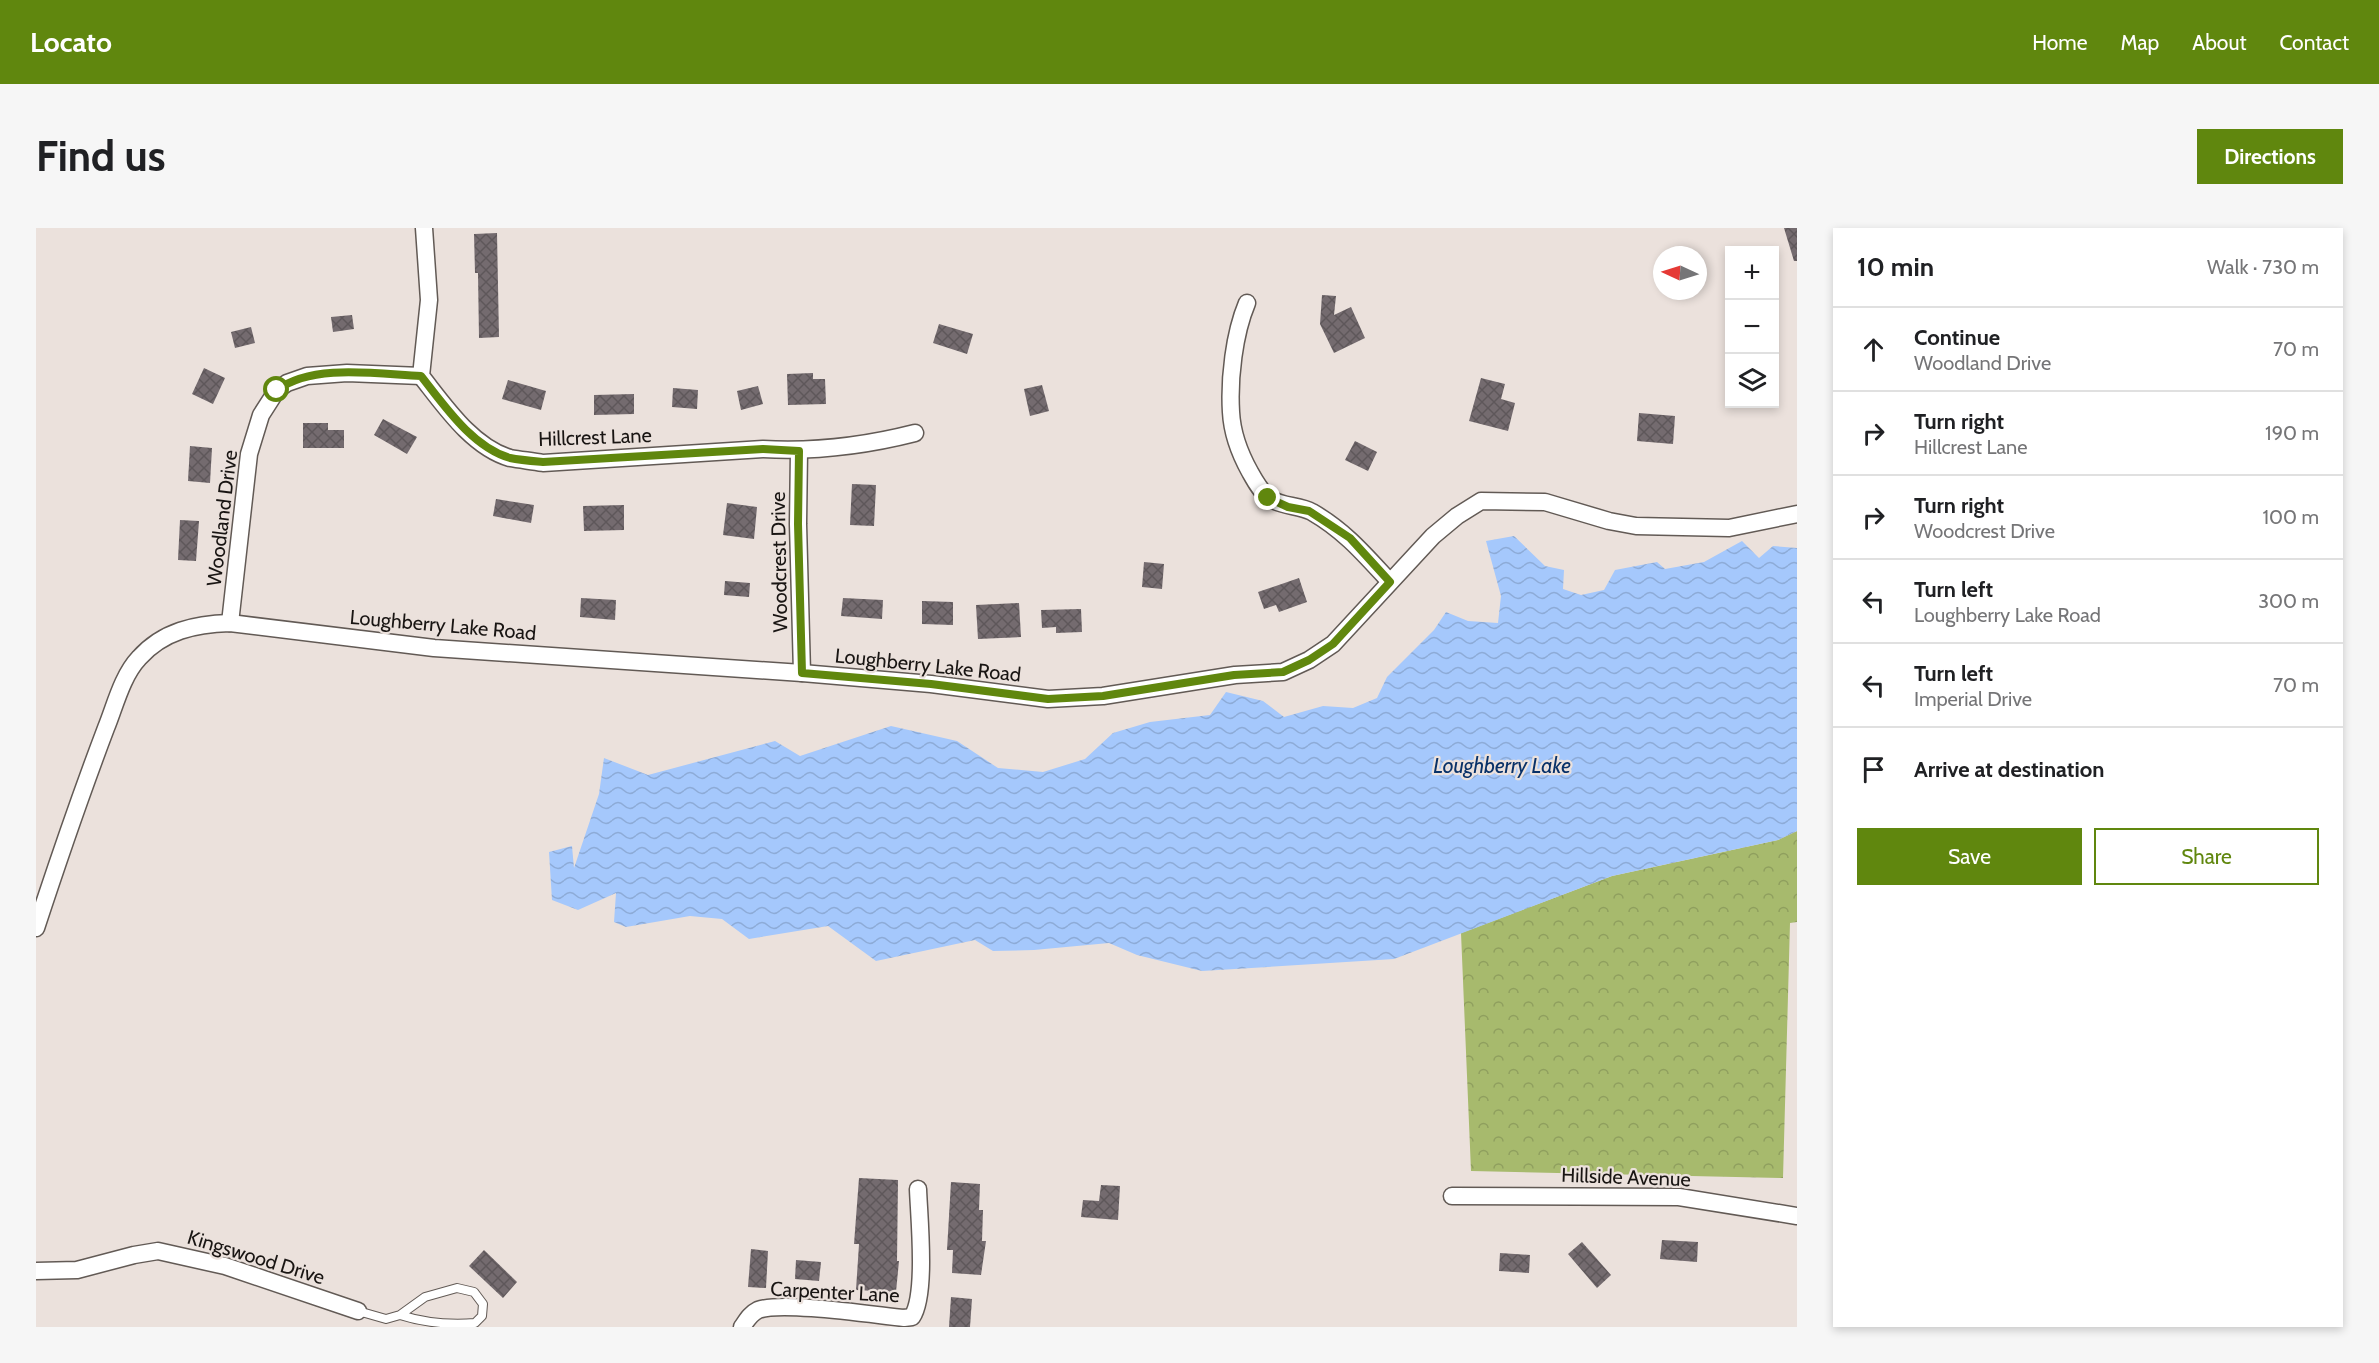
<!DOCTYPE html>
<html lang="en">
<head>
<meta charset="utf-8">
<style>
  :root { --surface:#fff; --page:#f6f6f6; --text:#202124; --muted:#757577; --line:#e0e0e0; --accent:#60870e }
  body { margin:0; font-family:Cabin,sans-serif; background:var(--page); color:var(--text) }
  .controls { position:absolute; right:18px; top:18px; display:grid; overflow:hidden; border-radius:0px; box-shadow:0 3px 9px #0003 }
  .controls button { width:54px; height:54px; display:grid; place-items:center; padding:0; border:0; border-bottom:2px solid var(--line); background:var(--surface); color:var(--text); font:30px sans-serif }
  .compass { position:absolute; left:1617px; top:18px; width:54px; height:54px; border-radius:50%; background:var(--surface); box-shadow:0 3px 9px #0003; rotate:274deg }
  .stop { position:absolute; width:18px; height:18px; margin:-14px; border:4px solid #60870e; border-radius:50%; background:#fff }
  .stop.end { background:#60870e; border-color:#fff; box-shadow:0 2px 6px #0008 }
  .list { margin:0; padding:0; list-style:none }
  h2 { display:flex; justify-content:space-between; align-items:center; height:78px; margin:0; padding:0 24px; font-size:26px }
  h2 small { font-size:20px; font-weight:400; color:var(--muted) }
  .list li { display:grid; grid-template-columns:39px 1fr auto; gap:18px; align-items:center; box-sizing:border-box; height:84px; padding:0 24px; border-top:2px solid var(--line) }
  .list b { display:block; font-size:22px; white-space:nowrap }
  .list p { margin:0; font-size:20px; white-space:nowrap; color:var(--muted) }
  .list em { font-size:20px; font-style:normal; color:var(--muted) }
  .actions { display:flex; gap:12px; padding:18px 24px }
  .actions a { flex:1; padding:14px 0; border:2px solid var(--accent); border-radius:0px; text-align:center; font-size:21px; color:var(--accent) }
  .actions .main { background:var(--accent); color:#fff }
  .icon { flex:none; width:33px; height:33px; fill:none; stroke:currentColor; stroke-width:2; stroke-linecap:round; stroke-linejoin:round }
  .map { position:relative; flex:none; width:1761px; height:1099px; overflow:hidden; border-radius:0px }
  header { display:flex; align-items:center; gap:36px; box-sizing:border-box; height:84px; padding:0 30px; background:var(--accent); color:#fff }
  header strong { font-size:28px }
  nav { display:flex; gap:33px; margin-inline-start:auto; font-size:21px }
  .intro { display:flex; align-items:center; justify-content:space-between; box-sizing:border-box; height:144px; padding:0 36px }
  h1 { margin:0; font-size:42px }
  .button { padding:15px 27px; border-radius:0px; background:var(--accent); color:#fff; font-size:21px; font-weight:700 }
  main { display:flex; gap:36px; padding:0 36px }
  aside { flex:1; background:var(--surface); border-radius:0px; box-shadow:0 3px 9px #0003 }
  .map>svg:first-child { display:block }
  .forest { fill:url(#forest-crowns) }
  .water { fill:url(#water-waves) }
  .building { fill:url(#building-cross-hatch) }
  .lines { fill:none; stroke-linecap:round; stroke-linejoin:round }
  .service-casing { stroke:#625a55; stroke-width:10 }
  .minor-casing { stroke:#625a55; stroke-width:19 }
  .service { stroke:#fff; stroke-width:8 }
  .minor { stroke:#fff; stroke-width:16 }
  .route { stroke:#60870e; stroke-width:8 }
  .labels { text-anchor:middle; stroke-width:4.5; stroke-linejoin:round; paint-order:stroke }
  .street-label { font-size:20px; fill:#191513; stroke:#ebe1dc }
  .water-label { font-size:21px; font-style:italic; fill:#083168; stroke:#ebe1dc }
</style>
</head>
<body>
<header>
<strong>Locato</strong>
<nav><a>Home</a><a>Map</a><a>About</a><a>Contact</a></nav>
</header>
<div class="intro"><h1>Find us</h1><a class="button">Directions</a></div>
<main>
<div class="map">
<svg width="1761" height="1099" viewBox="0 0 1761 1099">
  <defs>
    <pattern id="forest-crowns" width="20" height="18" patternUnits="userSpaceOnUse" patternTransform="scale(1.5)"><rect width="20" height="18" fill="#a7ba6d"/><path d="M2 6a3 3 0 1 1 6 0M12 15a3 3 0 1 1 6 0" fill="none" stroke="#8f9f5e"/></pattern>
    <pattern id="water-waves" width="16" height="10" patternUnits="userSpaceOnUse" patternTransform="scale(1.5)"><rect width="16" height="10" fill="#a5c8fc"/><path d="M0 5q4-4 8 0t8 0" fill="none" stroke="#8dabd7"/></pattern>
    <pattern id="building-cross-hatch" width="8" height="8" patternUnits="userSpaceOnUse" patternTransform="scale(1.5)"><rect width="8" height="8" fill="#746b6f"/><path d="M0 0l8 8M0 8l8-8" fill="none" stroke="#5e575a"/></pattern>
  </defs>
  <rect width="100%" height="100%" fill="#ebe1dc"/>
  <path class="forest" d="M1761,603V694L1754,695L1747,950L1435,943L1425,705L1576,648L1742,612Z"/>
  <path class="water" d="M1478,308L1509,338L1528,342L1527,361L1545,367L1568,362L1579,342L1621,334L1629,341L1668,334L1706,313L1723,330L1737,318L1761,320V603L1742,612L1576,648L1358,731L1166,743L1101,727L1073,715L998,722L957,723L939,712L840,733L792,698L713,711L686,691L654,688L590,699L578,694L580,665L542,682L516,672L513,624L536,618L538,640L563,566L568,530L612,547L739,513L764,528L855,498L921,513L962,540L1007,544L1049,531L1077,505L1114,494L1174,487L1190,464L1227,473L1248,489L1287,478L1317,480L1341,470L1351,449L1398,402L1410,384L1432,393L1462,395L1465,368L1450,313Z"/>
  <g class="building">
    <path d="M1748,0H1761V33H1758Z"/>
    <path d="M461,5L463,109L443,110L442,45H439L438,6Z"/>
    <path d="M1286,67L1300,68L1298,87L1315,79L1329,110L1298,125L1284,96Z"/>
    <path d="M316,87L318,101L297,104L295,89Z"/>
    <path d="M903,96L937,106L931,126L897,115Z"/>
    <path d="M215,99L219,115L199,120L195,104Z"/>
    <path d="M168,140L189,150L177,176L156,166Z"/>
    <path d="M777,145V151H789L790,176L752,177L751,146Z"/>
    <path d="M1445,150L1469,156L1465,171L1479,175L1472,203L1433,193Z"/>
    <path d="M472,152L510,163L505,182L466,171Z"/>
    <path d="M1006,157L1013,183L994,188L988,161Z"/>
    <path d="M722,158L727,176L705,182L701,163Z"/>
    <path d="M637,160L662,162L661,181L636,179Z"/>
    <path d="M598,166V186L558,187V167Z"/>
    <path d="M1603,185L1639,188L1637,216L1601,213Z"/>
    <path d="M347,191L381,209L371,226L338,207Z"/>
    <path d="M267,195H292V202H308V220H267Z"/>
    <path d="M1319,213L1341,224L1332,243L1309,232Z"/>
    <path d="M154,218L176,220L174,255L152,253Z"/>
    <path d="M816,256L840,257L838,298L814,297Z"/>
    <path d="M460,271L498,277L495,295L457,288Z"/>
    <path d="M691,275L721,279L718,311L687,307Z"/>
    <path d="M588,277V302L548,303L547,278Z"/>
    <path d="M144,292L163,293L160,333L142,332Z"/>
    <path d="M1108,334L1128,336L1126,361L1106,359Z"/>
    <path d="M1263,350L1271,374L1243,384L1240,377L1228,381L1222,364Z"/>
    <path d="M689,353L714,355L713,369L688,367Z"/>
    <path d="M545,370L580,372L579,392L544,389Z"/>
    <path d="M807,370L847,372L846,391L805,388Z"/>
    <path d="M886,373L917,374V397L886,396Z"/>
    <path d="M983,375L985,409L942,411L940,377Z"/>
    <path d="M1045,381L1046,404L1020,405V399L1006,400L1005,382Z"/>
    <path d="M823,950L862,952L861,1033H863L860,1064L820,1062L823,1016H818Z"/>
    <path d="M915,954L944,956L943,982H947L946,1013H950L945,1047L916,1045L917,1022H911Z"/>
    <path d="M1065,957L1084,958L1082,992L1045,989L1047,972L1063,973Z"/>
    <path d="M1626,1012L1662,1014L1661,1034L1624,1031Z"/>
    <path d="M1546,1014L1575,1047L1561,1060L1532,1026Z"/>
    <path d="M715,1021L732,1023L730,1060L712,1059Z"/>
    <path d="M448,1022L481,1054L467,1070L433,1038Z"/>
    <path d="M1464,1025L1494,1027L1493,1045L1463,1043Z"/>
    <path d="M760,1032L785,1034L783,1053L759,1051Z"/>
    <path d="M915,1069L936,1071L934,1099H913Z"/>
  </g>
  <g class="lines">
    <g class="service-casing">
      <path id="service" d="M322,1083L350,1091L364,1087L389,1069L421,1060L438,1064L447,1076L446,1088L439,1095C413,1097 389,1095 364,1087"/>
    </g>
    <g class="minor-casing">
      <g id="minor">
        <path d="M388,0L393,72L385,148C408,177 436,219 474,230C485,232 496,233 507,235L727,221C781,224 828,218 879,205"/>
        <path d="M1211,75C1198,106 1193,151 1195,184C1196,204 1204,226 1214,244C1219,253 1225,264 1233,270C1246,279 1263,277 1276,284C1309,303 1329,327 1354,354"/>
        <path d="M763,223L762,296L766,445"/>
        <path d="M194,395L213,226L225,187L241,162L251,155L271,148L311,145L385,148"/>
        <path d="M0,700C22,633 45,566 70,500C79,478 86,448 103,430C127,403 159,396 194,395L398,420L766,445L895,456L1012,471L1067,468L1199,447L1247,444L1273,432L1297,416L1397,308L1421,288L1445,273L1509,274L1573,293L1600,298L1693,300L1761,286"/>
        <path d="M1416,968L1643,969L1761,988"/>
        <path d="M0,1043L41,1042L98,1027L122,1023L189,1038L322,1083"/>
        <path d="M706,1099C711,1092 714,1086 722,1082C746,1073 838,1087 868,1090L876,1089C891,1067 883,989 882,961"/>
      </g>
    </g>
    <use href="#service" class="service"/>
    <use href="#minor" class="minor"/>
  </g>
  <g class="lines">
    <path class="route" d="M241,162C277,135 342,146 385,148C408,177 436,219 474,230C484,232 496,233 507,234L727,221L763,223L762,296L766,445L895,456L1012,471L1067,468L1198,447L1247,444L1273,432L1297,416L1354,354L1314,310L1273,283L1252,279L1232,270"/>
  </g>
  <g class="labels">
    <g class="street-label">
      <text transform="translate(559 209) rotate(-2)" y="7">Hillcrest Lane</text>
      <text transform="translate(186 290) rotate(-83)" y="7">Woodland Drive</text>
      <text transform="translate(743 334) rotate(-91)" y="7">Woodcrest Drive</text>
      <text transform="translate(407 397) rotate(5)" y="7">Loughberry Lake Road</text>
      <text transform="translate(892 437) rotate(6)" y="7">Loughberry Lake Road</text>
      <text transform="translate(1590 949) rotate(2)" y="7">Hillside Avenue</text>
      <text transform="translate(220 1029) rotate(17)" y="7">Kingswood Drive</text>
      <text transform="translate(799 1064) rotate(3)" y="7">Carpenter Lane</text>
    </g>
    <g class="water-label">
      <text x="1466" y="545">Loughberry Lake</text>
    </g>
  </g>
</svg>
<div class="controls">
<button>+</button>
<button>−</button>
<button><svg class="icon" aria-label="layers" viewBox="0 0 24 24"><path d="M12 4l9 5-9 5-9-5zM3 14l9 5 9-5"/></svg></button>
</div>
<svg class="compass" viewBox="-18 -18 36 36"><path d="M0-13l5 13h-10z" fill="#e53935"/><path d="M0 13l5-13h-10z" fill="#757577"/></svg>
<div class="stop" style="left:241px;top:162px"></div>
<div class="stop end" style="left:1232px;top:270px"></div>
</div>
<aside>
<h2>10 min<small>Walk · 730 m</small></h2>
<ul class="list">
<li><svg class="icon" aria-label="ahead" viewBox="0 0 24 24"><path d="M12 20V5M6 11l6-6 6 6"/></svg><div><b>Continue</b><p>Woodland Drive</p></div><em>70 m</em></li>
<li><svg class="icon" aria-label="right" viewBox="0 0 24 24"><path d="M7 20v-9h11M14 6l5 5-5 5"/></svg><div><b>Turn right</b><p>Hillcrest Lane</p></div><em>190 m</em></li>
<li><svg class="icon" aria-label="right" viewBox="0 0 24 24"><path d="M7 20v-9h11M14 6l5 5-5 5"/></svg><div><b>Turn right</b><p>Woodcrest Drive</p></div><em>100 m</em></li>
<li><svg class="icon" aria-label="left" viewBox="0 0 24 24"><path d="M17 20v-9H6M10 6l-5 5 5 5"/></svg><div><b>Turn left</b><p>Loughberry Lake Road</p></div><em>300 m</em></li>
<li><svg class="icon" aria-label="left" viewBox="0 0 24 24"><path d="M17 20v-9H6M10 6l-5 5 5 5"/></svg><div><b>Turn left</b><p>Imperial Drive</p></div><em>70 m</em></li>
<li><svg class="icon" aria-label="arrive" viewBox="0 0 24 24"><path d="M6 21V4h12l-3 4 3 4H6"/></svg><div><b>Arrive at destination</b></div></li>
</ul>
<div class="actions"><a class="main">Save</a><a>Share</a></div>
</aside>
</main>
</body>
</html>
